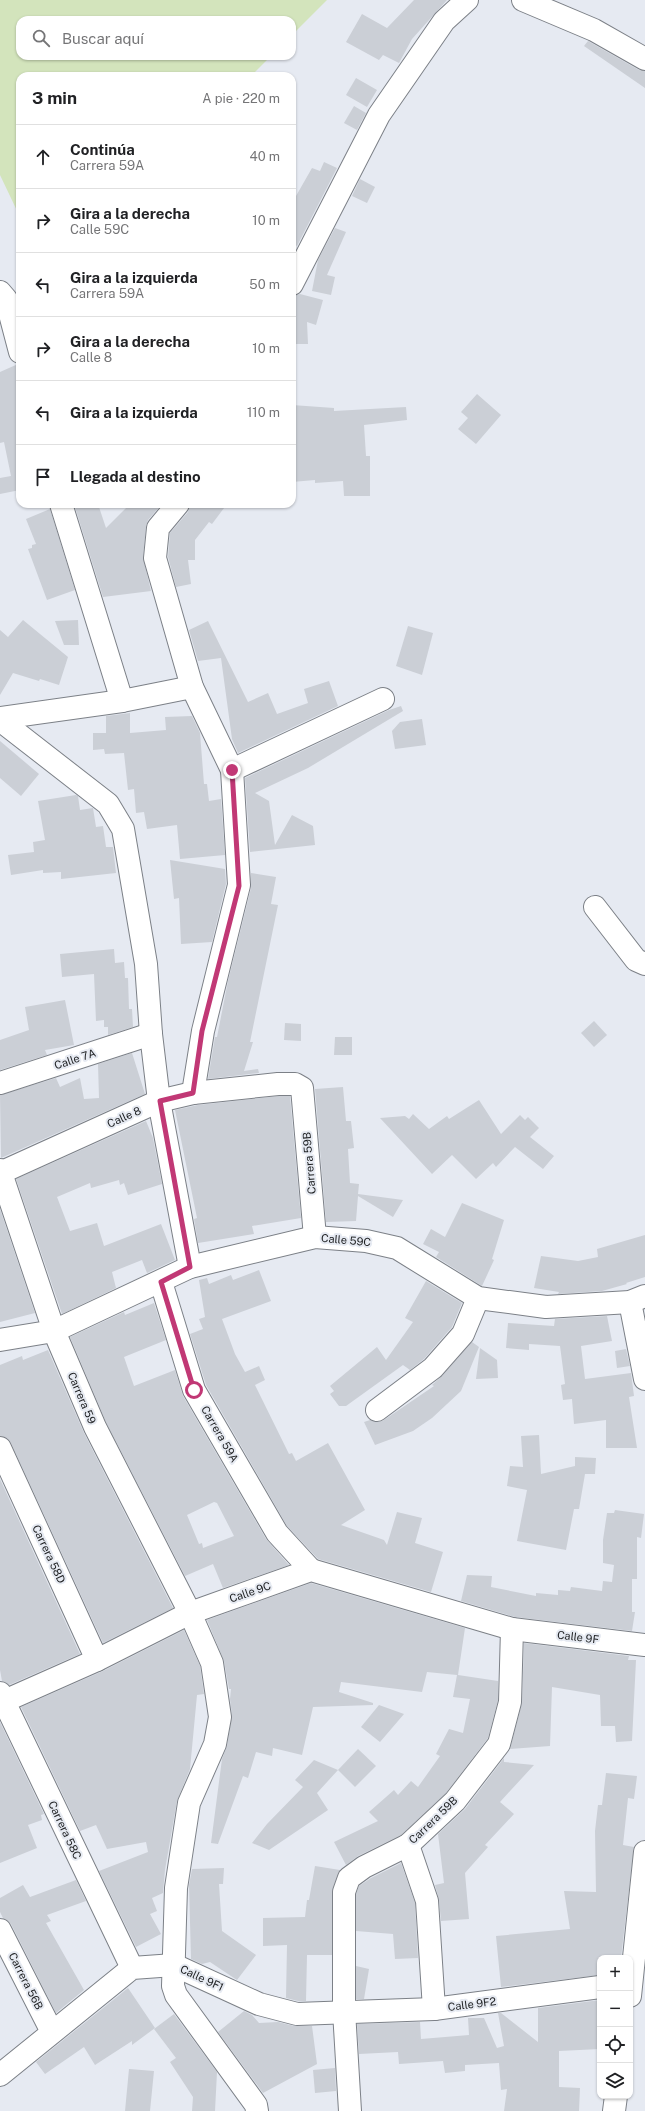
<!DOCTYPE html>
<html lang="es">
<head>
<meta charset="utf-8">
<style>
  :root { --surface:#fff; --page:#f2f2f2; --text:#202124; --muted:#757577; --line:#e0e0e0 }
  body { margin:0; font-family:"Public Sans",sans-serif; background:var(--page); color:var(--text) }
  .controls { position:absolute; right:12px; bottom:12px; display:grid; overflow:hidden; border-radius:8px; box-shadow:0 1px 3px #0004 }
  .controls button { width:36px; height:36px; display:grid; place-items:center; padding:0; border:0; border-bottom:1px solid var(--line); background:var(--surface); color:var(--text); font:20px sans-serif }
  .stop { position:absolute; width:12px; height:12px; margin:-9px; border:3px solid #c13875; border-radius:50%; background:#fff }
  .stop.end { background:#c13875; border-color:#fff; box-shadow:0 1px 4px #0008 }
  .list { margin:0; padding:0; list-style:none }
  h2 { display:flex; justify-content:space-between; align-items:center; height:52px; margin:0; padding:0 16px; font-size:17px }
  h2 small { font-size:13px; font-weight:400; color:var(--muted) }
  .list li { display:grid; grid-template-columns:26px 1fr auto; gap:12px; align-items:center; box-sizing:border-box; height:64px; padding:0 16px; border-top:1px solid var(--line) }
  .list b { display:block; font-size:15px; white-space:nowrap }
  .list p { margin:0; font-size:13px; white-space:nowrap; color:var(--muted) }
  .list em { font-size:13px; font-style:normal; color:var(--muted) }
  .icon { flex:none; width:22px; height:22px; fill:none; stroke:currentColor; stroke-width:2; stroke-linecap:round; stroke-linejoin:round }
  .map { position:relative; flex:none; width:645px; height:2111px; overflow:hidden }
  .search { position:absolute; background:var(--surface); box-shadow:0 1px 3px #0004; left:16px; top:16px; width:280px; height:44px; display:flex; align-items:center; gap:10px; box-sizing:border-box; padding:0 14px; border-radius:12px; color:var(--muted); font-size:15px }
  .panel { position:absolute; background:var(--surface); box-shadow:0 1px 3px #0004; left:16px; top:72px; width:280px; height:436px; border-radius:12px }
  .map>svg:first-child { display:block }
  .green { fill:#d3e4bc }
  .building { fill:#cbcfd6; fill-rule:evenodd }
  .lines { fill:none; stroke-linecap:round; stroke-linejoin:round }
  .minor-casing { stroke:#7c8087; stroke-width:24 }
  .minor { stroke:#fff; stroke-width:22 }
  .route { stroke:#c13875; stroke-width:5 }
  .labels { text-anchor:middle; stroke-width:4; stroke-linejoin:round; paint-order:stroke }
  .street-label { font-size:11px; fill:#1d1f21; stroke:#e6eaf2 }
</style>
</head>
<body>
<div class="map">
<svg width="645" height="2111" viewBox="0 0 645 2111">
  <rect width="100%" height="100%" fill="#e6eaf2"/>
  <path class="green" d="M0,0H327L292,35V20H20V56H271L251,76H20V217L0,175Z"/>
  <g class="building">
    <path d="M414,0H447L412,39L399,63L383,55L379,60L346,42L362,14L387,28Z"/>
    <path d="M588,41L639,70L645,71V88L584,46Z"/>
    <path d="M356,78L377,90L367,107L346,95Z"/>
    <path d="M354,106L366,113L357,130L344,123Z"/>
    <path d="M324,162L337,168L297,246L292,243V203L312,168L320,171Z"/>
    <path d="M360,179L375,187L367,203L352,196Z"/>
    <path d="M335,228L346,232L327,275L335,277L331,295L312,291L318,260Z"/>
    <path d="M300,294L323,300L316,325L307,322L308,344H292V296Z"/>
    <path d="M18,364H20V490L0,494V478L11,476L4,442L0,443V372Z"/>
    <path d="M477,394L501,415L476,444L458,429L468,418L461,412Z"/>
    <path d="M292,405L334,408V411L406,407L407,420L364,425L366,456H370V496H344L343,481L315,483V480L292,482Z"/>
    <path d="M74,504H98L106,528L130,504H162L148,520L146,527L143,557L151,591L103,597Z"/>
    <path d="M190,504H227L212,524L209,522L195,540V560H188L191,584L176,587L168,557L170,533L188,512Z"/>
    <path d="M50,509L75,590L47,600L28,549L32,548V545L36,544L26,519Z"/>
    <path d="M23,620L68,657L59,685L40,679L39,681L13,673L0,695V630L8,637Z"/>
    <path d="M78,620L79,645H64L55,621Z"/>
    <path d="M208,621L248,702L268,693L277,714L308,703L304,689L329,681L338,706L238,753L232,739L221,658L198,661L189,630Z"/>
    <path d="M408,626L433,633L422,675L396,666Z"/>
    <path d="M401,706L403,711L308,768L255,793L269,801L275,845L292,815L313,826L315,845L250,852L245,778L389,710Z"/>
    <path d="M130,713V733L166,730L165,717L192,716L200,733L204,784H207L209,801L221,799L225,855L180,859L177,825L147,829L144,812L136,813L134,789L128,790L124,753L105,754L104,749L93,750V733H106V716Z"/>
    <path d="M422,719L426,745L395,749L392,731L400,722Z"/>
    <path d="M0,741L39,774L21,796L0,778Z"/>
    <path d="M76,795L78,796L80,810L93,808L96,827L103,826L106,847H113L116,873L61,879V872L43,873V870L11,875L8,855L34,852L33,842L45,840L38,801Z"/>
    <path d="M170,860L225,869L226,884L212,942L181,944L179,898L174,899Z"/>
    <path d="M251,873L276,877L271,904L278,905L250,1042H253L244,1071L258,1069L259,1073L208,1079L215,1037H217L228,981L251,888Z"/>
    <path d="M114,949L115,963L124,962L125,978H128L129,1009H132L133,1027L108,1035V1027H104V1020L96,1021L94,974L62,977L60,954Z"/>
    <path d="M65,1000L74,1045L45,1050L47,1055L0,1070V1040L29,1030L25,1007Z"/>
    <path d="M594,1021L607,1035L594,1047L581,1033Z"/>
    <path d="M285,1023L301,1024V1041L284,1040Z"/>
    <path d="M335,1037H352V1055H334Z"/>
    <path d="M132,1053L145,1094L1,1158L0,1095L56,1078L60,1087L80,1078L84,1099L99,1098L98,1064Z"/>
    <path d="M343,1087L346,1121H351L354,1148L348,1149L350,1183L359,1184L358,1194L403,1200L393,1217L358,1196L356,1221L326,1222L315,1089Z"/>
    <path d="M279,1096H290L301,1218L252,1226L254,1234L198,1243L194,1219L197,1218L175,1110L198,1105Z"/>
    <path d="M479,1100L501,1134L520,1115L525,1120L528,1117L539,1128L530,1137L554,1156L543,1169L515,1147L496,1167L493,1163L476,1179L452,1155L432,1174L380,1118L405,1116L409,1119L413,1114L429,1129L447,1116L449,1119Z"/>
    <path d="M146,1121L153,1138L162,1184L128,1195L124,1183L120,1185L119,1180L91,1188L90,1183L57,1197L70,1231L97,1223L104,1246L161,1224L175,1260L147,1273L142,1260L112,1272L116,1288L62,1314L16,1179Z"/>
    <path d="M462,1203L504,1220L492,1259L494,1260L482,1286L436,1257L439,1252L423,1244L431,1229L445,1237Z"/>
    <path d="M0,1209L35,1313L0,1322Z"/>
    <path d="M645,1235V1277L626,1283L627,1284L602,1291L558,1294L559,1292L534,1288L541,1256L578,1261L598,1257L597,1249Z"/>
    <path d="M259,1270L271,1301L222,1319L235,1354L245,1372L259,1366L265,1380L255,1385L289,1454L292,1453L296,1461L328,1443L365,1510L341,1525L384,1540L387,1545L397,1512L422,1518L415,1543L443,1552L431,1592L318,1559L287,1526L206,1385L190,1334L203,1329L199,1319L205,1317L199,1280L207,1278L209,1284L231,1275L233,1280Z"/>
    <path d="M426,1281L462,1303L452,1327L424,1359L410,1370L403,1365L346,1406H339L330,1394L334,1391L330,1386L377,1347L386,1360L413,1322L405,1318Z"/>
    <path d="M154,1303L166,1340L124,1357L134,1386L175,1370L183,1396L266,1539L289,1565L223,1588L213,1564L185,1576L106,1422L70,1337L124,1312L125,1315ZM214,1502L217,1503L234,1536L203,1548L202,1543L199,1544L187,1515Z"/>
    <path d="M607,1316L612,1341L581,1346L585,1379L631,1373L634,1396L629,1397L637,1448H606V1420L574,1424L572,1399L563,1400L561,1385L565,1384L560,1346L529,1344V1350L506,1348L508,1323L554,1326L555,1319Z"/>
    <path d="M472,1342L479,1347L461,1391L432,1418L413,1431L375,1445L364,1422L370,1420L378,1422L384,1420L434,1386L432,1385L442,1376Z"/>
    <path d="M480,1348L497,1360L498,1378L476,1379Z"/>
    <path d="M626,1349L630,1366L617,1368L615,1351Z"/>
    <path d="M48,1350L84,1433L173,1608L103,1643L11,1443L7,1438L0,1436V1365L22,1356L23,1360Z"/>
    <path d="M539,1435L541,1474L575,1466V1457L596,1458L595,1474H585L579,1509H574L566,1550L517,1541L527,1490L507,1486L510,1466L523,1467L521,1436Z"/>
    <path d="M0,1479L80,1654L9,1685L2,1681L0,1670Z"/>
    <path d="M615,1510L644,1514L641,1538L637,1537V1579H632V1612H635L632,1631L515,1617L461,1601L467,1575L492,1576L491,1587L536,1596V1593L558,1595V1590L570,1591L571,1587L602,1591L603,1581L612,1582L614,1565L603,1563V1540L607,1513H614Z"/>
    <path d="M311,1583L465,1628L458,1675L498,1681V1700L488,1738L446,1793L401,1835L358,1856L346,1865L334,1842L378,1821L369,1812L394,1790L398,1795L411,1781L418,1787L440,1756L436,1754L449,1729L463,1733L470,1699L453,1697L457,1675L427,1672L422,1692L341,1682L339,1692L373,1703V1705L313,1707L302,1755L273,1748L272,1756L256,1752L248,1778L243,1776L218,1844L211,1843L222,1759L227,1746L232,1715L230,1699L231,1689H229L224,1661L207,1620Z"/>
    <path d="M184,1630L200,1666L204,1694L197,1695L190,1769L177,1801L165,1870L163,1893L152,1898L157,1911L150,1914L161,1934L136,1947L99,1871L148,1852L146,1842L107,1849L96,1825L80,1831L21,1707L103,1671Z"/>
    <path d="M524,1643L629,1656L628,1660H636L632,1741L616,1742L615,1726H601L600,1695L552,1687L550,1746L510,1749L522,1703Z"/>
    <path d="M379,1705L404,1714L380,1742L361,1727Z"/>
    <path d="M0,1722L44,1814L41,1815L42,1820L28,1825L37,1848L0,1863Z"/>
    <path d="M358,1749L376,1766L355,1787L338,1770Z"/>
    <path d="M504,1758V1762L534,1765L500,1802L514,1814L485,1845L488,1847L465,1873L469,1919L441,1921L439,1900L435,1885L444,1883L438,1834L465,1809Z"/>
    <path d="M314,1760L338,1770L317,1793L328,1810L269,1850L252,1843L267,1824L303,1787L295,1780Z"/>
    <path d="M606,1773L637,1776L634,1799L628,1798L623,1845L634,1847L621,1958H600V1975L501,1987L496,1936L570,1929L564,1891L596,1892L595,1831L598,1805H602Z"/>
    <path d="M401,1863L415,1903L418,1958L395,1959L393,1934L356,1931V1894L359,1886L371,1878Z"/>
    <path d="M315,1866L340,1870L332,1892V1955H307L306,2001H298L286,1998L287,1945L263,1946V1918L305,1917L307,1900H309Z"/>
    <path d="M224,1868L223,1884H219L222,1931L256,1955L237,1980L210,1962L202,1964L191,1959L189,1885L192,1869Z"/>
    <path d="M76,1880L86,1901L47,1915L51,1921L46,1923L84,1990L56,2013L11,1924L3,1918L0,1912V1898L23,1885L30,1897Z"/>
    <path d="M356,1966L369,1969L364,1999H356Z"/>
    <path d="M128,1988L155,2028L132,2045V2041L95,2065L84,2047L45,2074L36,2062Z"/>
    <path d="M600,2000V2049L559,2051V2087L580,2088L579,2111H504L507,2089L501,2090L499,2063L465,2065V2071L445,2073L443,2061L399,2064L398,2052L359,2054L357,2024L420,2022L421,2039L469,2035L468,2018H484L497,2048L504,2046L498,2013H501L538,2042V2008Z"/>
    <path d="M244,2011L252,2015L259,2023L278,2022L294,2026H312L317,2064L263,2093L218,2032Z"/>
    <path d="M174,2014L217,2072L215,2111H192L193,2097L170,2062L176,2058L154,2029Z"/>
    <path d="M335,2068L336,2091L315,2093L313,2070Z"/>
    <path d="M129,2069L154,2071L150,2111H125Z"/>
  </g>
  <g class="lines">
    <g class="minor-casing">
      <g id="minor">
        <path d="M523,0L594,30L645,59"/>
        <path d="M292,284L379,115L444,21L467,0"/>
        <path d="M0,292L6,299L20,352"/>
        <path d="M61,504L122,701"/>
        <path d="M178,504L158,528L155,558L192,687L232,770L239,885L203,1031L193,1093"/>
        <path d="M0,718L122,701L192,687"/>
        <path d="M0,720L108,804L123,829L146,964L151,1034L159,1101L190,1267"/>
        <path d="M232,770L383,699"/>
        <path d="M595,907L636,960L645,964"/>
        <path d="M0,1083L151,1034"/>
        <path d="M0,1170L54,1331L95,1427L190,1613L212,1663L220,1717L215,1744L189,1803L176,1888L173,1986L176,1995L256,2105L257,2111"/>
        <path d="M0,1173L159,1101L193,1093L278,1084H295L302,1088L315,1237"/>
        <path d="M161,1282L194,1390L277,1533L311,1570"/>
        <path d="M630,1302L645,1379"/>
        <path d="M0,1340L54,1331L190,1267L315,1237L366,1241L397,1248L478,1298L546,1307L630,1302L645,1296"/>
        <path d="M377,1410L433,1368L463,1334L478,1298"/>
        <path d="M0,1448L97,1660"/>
        <path d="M0,1693L132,1968"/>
        <path d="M0,1703L97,1660L190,1613L311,1570L512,1629L645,1645"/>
        <path d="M408,1845L427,1901L434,2009"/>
        <path d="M0,1930L52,2032"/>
        <path d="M630,1996L645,1852"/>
        <path d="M0,2075L132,1968L174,1965L259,2004L297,2014L434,2009L600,1987"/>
        <path d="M350,2111L344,2011V1892L349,1878L364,1867L408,1845L455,1801L499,1744L510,1702L512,1629"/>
        <path d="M614,2111L616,2096"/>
      </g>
    </g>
    <use href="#minor" class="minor"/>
  </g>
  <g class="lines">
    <path class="route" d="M194,1390L161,1282L190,1267L160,1101L193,1093L202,1031L239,886L232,770"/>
  </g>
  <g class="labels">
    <g class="street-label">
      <text transform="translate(75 1059) rotate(-18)" y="4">Calle 7A</text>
      <text transform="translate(124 1117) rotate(-24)" y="4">Calle 8</text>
      <text transform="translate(309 1163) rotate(-95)" y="4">Carrera 59B</text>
      <text transform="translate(346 1240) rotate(5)" y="4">Calle 59C</text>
      <text transform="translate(82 1398) rotate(67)" y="4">Carrera 59</text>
      <text transform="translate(220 1434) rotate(60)" y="4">Carrera 59A</text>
      <text transform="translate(49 1554) rotate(65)" y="4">Carrera 58D</text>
      <text transform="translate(250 1592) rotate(-19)" y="4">Calle 9C</text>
      <text transform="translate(578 1637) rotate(7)" y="4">Calle 9F</text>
      <text transform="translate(433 1820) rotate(-44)" y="4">Carrera 59B</text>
      <text transform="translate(65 1830) rotate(65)" y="4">Carrera 58C</text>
      <text transform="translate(202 1978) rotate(25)" y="4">Calle 9F1</text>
      <text transform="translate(26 1981) rotate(63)" y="4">Carrera 56B</text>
      <text transform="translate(472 2004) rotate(-7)" y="4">Calle 9F2</text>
    </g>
  </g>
</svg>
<div class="controls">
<button>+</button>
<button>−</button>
<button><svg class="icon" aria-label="locate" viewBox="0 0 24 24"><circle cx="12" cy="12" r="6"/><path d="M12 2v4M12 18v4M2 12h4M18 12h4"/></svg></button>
<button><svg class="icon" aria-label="layers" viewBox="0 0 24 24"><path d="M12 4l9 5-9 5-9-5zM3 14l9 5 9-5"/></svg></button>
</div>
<div class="stop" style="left:194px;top:1390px"></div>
<div class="stop end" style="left:232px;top:770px"></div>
<div class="search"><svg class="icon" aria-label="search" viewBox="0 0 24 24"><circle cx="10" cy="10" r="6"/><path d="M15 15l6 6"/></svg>Buscar aquí</div>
<section class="panel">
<h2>3 min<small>A pie · 220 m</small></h2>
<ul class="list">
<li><svg class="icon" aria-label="ahead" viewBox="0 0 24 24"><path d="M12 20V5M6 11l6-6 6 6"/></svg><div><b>Continúa</b><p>Carrera 59A</p></div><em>40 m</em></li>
<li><svg class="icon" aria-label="right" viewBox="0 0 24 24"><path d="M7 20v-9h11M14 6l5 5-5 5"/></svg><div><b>Gira a la derecha</b><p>Calle 59C</p></div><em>10 m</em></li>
<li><svg class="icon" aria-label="left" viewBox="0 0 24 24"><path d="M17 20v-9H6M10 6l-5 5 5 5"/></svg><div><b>Gira a la izquierda</b><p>Carrera 59A</p></div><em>50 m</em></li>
<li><svg class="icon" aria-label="right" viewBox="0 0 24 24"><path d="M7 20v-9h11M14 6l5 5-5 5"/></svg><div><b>Gira a la derecha</b><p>Calle 8</p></div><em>10 m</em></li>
<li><svg class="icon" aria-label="left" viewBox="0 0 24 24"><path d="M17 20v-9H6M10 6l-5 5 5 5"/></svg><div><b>Gira a la izquierda</b></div><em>110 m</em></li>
<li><svg class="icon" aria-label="arrive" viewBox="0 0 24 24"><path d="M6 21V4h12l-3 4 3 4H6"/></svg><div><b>Llegada al destino</b></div></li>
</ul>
</section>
</div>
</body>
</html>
